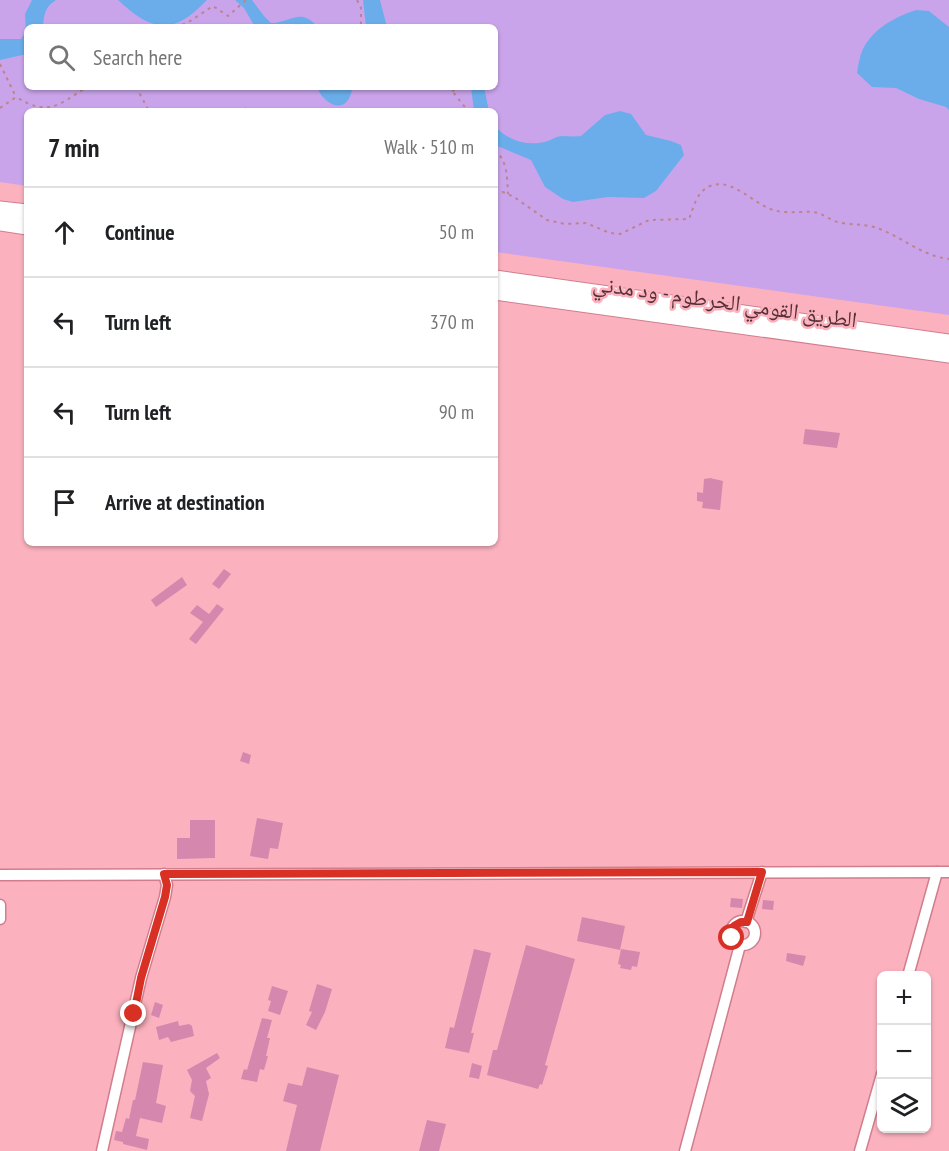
<!DOCTYPE html>
<html lang="en">
<head>
<meta charset="utf-8">
<style>
  :root { --surface:#fff; --page:#f6f6f6; --text:#202124; --muted:#757577; --line:#e0e0e0 }
  body { margin:0; font-family:"PT Sans Narrow","Noto Naskh Arabic",sans-serif; background:var(--page); color:var(--text) }
  .controls { position:absolute; right:18px; bottom:18px; display:grid; overflow:hidden; border-radius:9px; box-shadow:0 2px 4px #0004 }
  .controls button { width:54px; height:54px; display:grid; place-items:center; padding:0; border:0; border-bottom:2px solid var(--line); background:var(--surface); color:var(--text); font:30px sans-serif }
  .stop { position:absolute; width:18px; height:18px; margin:-14px; border:4px solid #d93025; border-radius:50%; background:#fff }
  .stop.end { background:#d93025; border-color:#fff; box-shadow:0 2px 6px #0008 }
  .list { margin:0; padding:0; list-style:none }
  h2 { display:flex; justify-content:space-between; align-items:center; height:78px; margin:0; padding:0 24px; font-size:26px }
  h2 small { font-size:20px; font-weight:400; color:var(--muted) }
  .list li { display:grid; grid-template-columns:39px 1fr auto; gap:18px; align-items:center; box-sizing:border-box; height:90px; padding:0 24px; border-top:2px solid var(--line) }
  .list b { display:block; font-size:22px; white-space:nowrap }
  .list em { font-size:20px; font-style:normal; color:var(--muted) }
  .icon { flex:none; width:33px; height:33px; fill:none; stroke:currentColor; stroke-width:2; stroke-linecap:round; stroke-linejoin:round }
  .map { position:relative; flex:none; width:949px; height:1151px; overflow:hidden }
  .search { position:absolute; background:var(--surface); box-shadow:0 2px 4px #0004; left:24px; top:24px; width:474px; height:66px; display:flex; align-items:center; gap:15px; box-sizing:border-box; padding:0 21px; border-radius:9px; color:var(--muted); font-size:22px }
  .panel { position:absolute; background:var(--surface); box-shadow:0 2px 4px #0004; left:24px; top:108px; width:474px; height:438px; border-radius:9px }
  .map>svg:first-child { display:block }
  .green { fill:#caa4eb; fill-rule:evenodd }
  .water { fill:#6badeb }
  .building { fill:#d587ae }
  .lines { fill:none; stroke-linecap:round; stroke-linejoin:round }
  .minor-casing { stroke:#d27d8c; stroke-width:13 }
  .highway-casing { stroke:#d27d8c; stroke-width:17 }
  .path { stroke:#be838d; stroke-width:2; stroke-dasharray:3 4.5; stroke-linecap:butt }
  .minor { stroke:#fff; stroke-width:10 }
  .highway { stroke:#fff; stroke-width:15 }
  .route { stroke:#d93025; stroke-width:8 }
  .labels { text-anchor:middle; stroke-width:5; stroke-linejoin:round; paint-order:stroke }
  .street-label { font-size:22px; fill:#553137; stroke:#fbb2be }
</style>
</head>
<body>
<div class="map">
<svg width="949" height="1151" viewBox="0 0 949 1151">
  <rect width="100%" height="100%" fill="#fbb2be"/>
  <path class="green" d="M0,0H949V315L495,252V111H27V186L0,182ZM27,27H495V87H27Z"/>
  <g class="water">
    <path d="M32,0H56C45,7 44,14 43,27H27V54L0,60V39H21L26,32L25,14Z"/>
    <path d="M118,0H207C173,36 152,32 118,0Z"/>
    <path d="M235,0H252L264,16L271,23C293,22 300,7 318,27H255L244,8Z"/>
    <path d="M363,0H380L387,27H366Z"/>
    <path d="M916,10L929,11L949,27V110L946,107L919,99L896,88L872,87L857,73C858,67 859,60 861,54C869,31 894,17 916,10Z"/>
    <path d="M317,87H352C350,115 325,108 317,87Z"/>
    <path d="M471,87H484L489,111H474Z"/>
    <path d="M620,111L631,114L646,135L671,141L681,145L684,155L656,191L644,198L608,197L573,202L563,199L545,187L531,160L495,145V126C508,141 529,147 548,141C553,139 557,136 562,136C568,136 574,137 581,136L605,115Z"/>
  </g>
  <g class="building">
    <path d="M805,429L840,433L837,448L803,444Z"/>
    <path d="M710,478L723,481L720,510L702,508L703,502L697,501V492L703,493L704,479Z"/>
    <path d="M224,569L231,574L219,589L212,584Z"/>
    <path d="M182,577L187,585L156,607L151,600Z"/>
    <path d="M217,604L224,609L196,644L189,639L203,622L190,613L197,605L209,614Z"/>
    <path d="M243,752L251,755L249,764L240,761Z"/>
    <path d="M257,818L283,823L278,849L270,848L268,859L250,856Z"/>
    <path d="M190,820H215V858L177,859V838H190Z"/>
    <path d="M731,898L743,899L742,908L730,907Z"/>
    <path d="M763,900L774,901L773,910L762,909Z"/>
    <path d="M582,917L625,926L620,950L577,941Z"/>
    <path d="M526,945L575,959L545,1065L548,1066L542,1085L540,1084L538,1089L487,1075L493,1050H497Z"/>
    <path d="M474,949L491,953L471,1033H474L469,1053L445,1048L450,1027L454,1028Z"/>
    <path d="M621,949L640,952L637,967L632,966L631,970L620,968L621,965L618,964Z"/>
    <path d="M787,953L806,956L803,966L786,961Z"/>
    <path d="M317,984L332,989L325,1012L316,1030L306,1025L312,1012L309,1011Z"/>
    <path d="M272,986L288,991L280,1015L268,1011L271,1001L268,1000Z"/>
    <path d="M155,1002L163,1005L159,1018L151,1015Z"/>
    <path d="M262,1018L272,1020L267,1038H270L266,1056H268L264,1070L260,1069L257,1082L241,1079L244,1069L247,1070Z"/>
    <path d="M178,1021L179,1026L189,1024L192,1026L194,1036L171,1042L168,1037L159,1040L156,1027Z"/>
    <path d="M217,1053L220,1058L206,1068L211,1078L206,1081L209,1094L202,1121L190,1118L195,1096L190,1091L192,1080L187,1070Z"/>
    <path d="M143,1062L163,1065L156,1103L166,1106L162,1123L140,1118L136,1136L149,1139L147,1150L123,1144V1142L114,1140L116,1131L122,1132L126,1118L129,1119L133,1100H135Z"/>
    <path d="M472,1063L482,1066L479,1079L469,1077Z"/>
    <path d="M307,1067L339,1075L320,1151H286L297,1105L283,1101L288,1083L302,1086Z"/>
    <path d="M427,1120L446,1124L439,1151H419Z"/>
  </g>
  <g class="lines">
    <g class="minor-casing">
      <g id="minor">
        <path d="M0,875L949,872"/>
        <path d="M0,905V919"/>
        <circle cx="743" cy="933" r="12"/>
        <path d="M746,922L762,872"/>
        <path d="M908,976L937,872"/>
        <path d="M102,1151L141,978L165,897L167,885L164,874"/>
        <path d="M685,1151L740,945"/>
        <path d="M860,1151L882,1074"/>
      </g>
    </g>
    <g class="highway-casing">
      <g id="highway">
        <path d="M0,209L27,212"/>
        <path d="M0,223L27,227"/>
        <path d="M495,278L949,342"/>
        <path d="M495,292L949,355"/>
      </g>
    </g>
    <g class="path">
      <path d="M357,0L361,8V27"/>
      <path d="M175,27L187,23L213,6L228,16L246,0"/>
      <path d="M0,64L16,97"/>
      <path d="M136,87L149,111"/>
      <path d="M449,87L468,111"/>
      <path d="M452,91L460,87"/>
      <path d="M0,108L16,97C49,117 58,105 87,87"/>
      <path d="M236,111L248,108L252,111"/>
      <path d="M495,150C508,162 507,178 508,194"/>
      <path d="M495,195L503,192L514,197L547,220L565,224L586,223L610,233L620,234L649,220L689,219C694,207 696,192 710,186C731,178 750,200 768,208C782,215 797,211 813,212C823,213 832,222 842,223C853,225 863,224 874,227C900,235 921,256 949,259"/>
    </g>
    <use href="#minor" class="minor"/>
    <use href="#highway" class="highway"/>
  </g>
  <g class="lines">
    <path class="route" d="M134,1014L141,978L165,897L167,885L164,874L762,872L747,922H741L734,926L732,938"/>
  </g>
  <g class="labels">
    <g class="street-label">
      <text transform="translate(725 301) rotate(8)" y="8">الطريق القومي الخرطوم - ود مدني</text>
    </g>
  </g>
</svg>
<div class="controls">
<button>+</button>
<button>−</button>
<button><svg class="icon" aria-label="layers" viewBox="0 0 24 24"><path d="M12 4l9 5-9 5-9-5zM3 14l9 5 9-5"/></svg></button>
</div>
<div class="stop" style="left:732px;top:938px"></div>
<div class="stop end" style="left:134px;top:1014px"></div>
<div class="search"><svg class="icon" aria-label="search" viewBox="0 0 24 24"><circle cx="10" cy="10" r="6"/><path d="M15 15l6 6"/></svg>Search here</div>
<section class="panel">
<h2>7 min<small>Walk · 510 m</small></h2>
<ul class="list">
<li><svg class="icon" aria-label="ahead" viewBox="0 0 24 24"><path d="M12 20V5M6 11l6-6 6 6"/></svg><div><b>Continue</b></div><em>50 m</em></li>
<li><svg class="icon" aria-label="left" viewBox="0 0 24 24"><path d="M17 20v-9H6M10 6l-5 5 5 5"/></svg><div><b>Turn left</b></div><em>370 m</em></li>
<li><svg class="icon" aria-label="left" viewBox="0 0 24 24"><path d="M17 20v-9H6M10 6l-5 5 5 5"/></svg><div><b>Turn left</b></div><em>90 m</em></li>
<li><svg class="icon" aria-label="arrive" viewBox="0 0 24 24"><path d="M6 21V4h12l-3 4 3 4H6"/></svg><div><b>Arrive at destination</b></div></li>
</ul>
</section>
</div>
</body>
</html>
